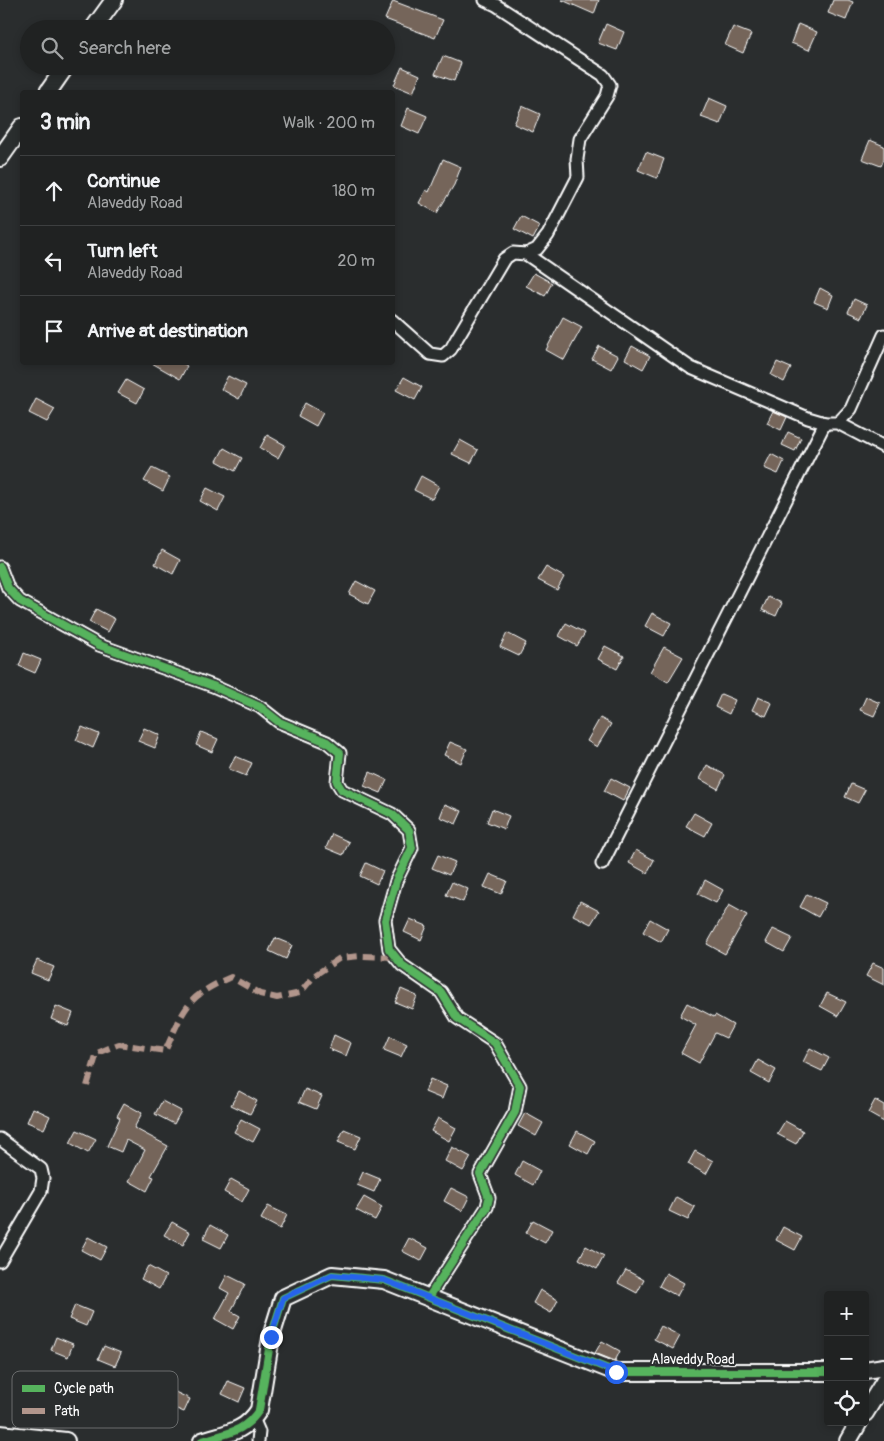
<!DOCTYPE html>
<html lang="en">
<head>
<meta charset="utf-8">
<style>
  :root { --surface:#202222; --page:#2d2f2f; --text:#f1f3f6; --muted:#a2a4a5; --line:#3d3f40 }
  body { margin:0; font-family:Pangolin,sans-serif; background:var(--page); color:var(--text) }
  .controls { position:absolute; right:15px; bottom:15px; display:grid; overflow:hidden; border-radius:5px; box-shadow:0 2px 8px #0003 }
  .controls button { width:45px; height:45px; display:grid; place-items:center; padding:0; border:0; border-bottom:1px solid var(--line); background:var(--surface); color:var(--text); font:25px sans-serif }
  .stop { position:absolute; width:15px; height:15px; margin:-11px; border:4px solid #2563eb; border-radius:50%; background:#fff }
  .stop.end { background:#2563eb; border-color:#fff; box-shadow:0 1px 5px #0008 }
  .list { margin:0; padding:0; list-style:none }
  h2 { display:flex; justify-content:space-between; align-items:center; height:65px; margin:0; padding:0 20px; font-size:21px }
  h2 small { font-size:16px; font-weight:400; color:var(--muted) }
  .list li { display:grid; grid-template-columns:32px 1fr auto; gap:15px; align-items:center; box-sizing:border-box; height:70px; padding:0 20px; border-top:1px solid var(--line) }
  .list b { display:block; font-size:19px; white-space:nowrap }
  .list p { margin:0; font-size:16px; white-space:nowrap; color:var(--muted) }
  .list em { font-size:16px; font-style:normal; color:var(--muted) }
  .icon { flex:none; width:28px; height:28px; fill:none; stroke:currentColor; stroke-width:2; stroke-linecap:round; stroke-linejoin:round }
  .map { position:relative; flex:none; width:884px; height:1441px; overflow:hidden }
  .search { position:absolute; background:var(--surface); box-shadow:0 2px 8px #0003; left:20px; top:20px; width:375px; height:55px; display:flex; align-items:center; gap:12px; box-sizing:border-box; padding:0 18px; border-radius:28px; color:var(--muted); font-size:19px }
  .panel { position:absolute; background:var(--surface); box-shadow:0 2px 8px #0003; left:20px; top:90px; width:375px; height:275px; border-radius:5px }
  .map>svg:first-child { display:block }
  .building { fill:#74655a; stroke:#fff }
  .lines { fill:none; stroke-linecap:round; stroke-linejoin:round }
  .street-casing { stroke:#fff; stroke-width:15 }
  .secondary-casing { stroke:#fff; stroke-width:20 }
  .street { stroke:#2a2d2e; stroke-width:11 }
  .secondary { stroke:#2a2d2e; stroke-width:16 }
  .quiet { stroke:#b2968c; stroke-width:6; stroke-dasharray:12 6; stroke-linecap:butt }
  .cycleway-casing { stroke:#2a2d2e; stroke-width:11 }
  .cycleway { stroke:#56b35d; stroke-width:8 }
  .route { stroke:#2563eb; stroke-width:6 }
  .labels { text-anchor:middle; stroke-width:4; stroke-linejoin:round; paint-order:stroke }
  .street-label { font-size:14px; fill:#fff; stroke:#2a2d2e }
  .key { fill:#2a2d2e; stroke:#6a6c6d; stroke-width:1 }
  .key-label { font-size:14px; fill:#fff }
</style>
</head>
<body>
<div class="map">
<svg width="884" height="1441" viewBox="0 0 884 1441">
  <rect width="100%" height="100%" fill="#2a2d2e"/>
  <filter id="ink" filterUnits="userSpaceOnUse"><feTurbulence type="fractalNoise" baseFrequency=".02" numOctaves="2"/><feDisplacementMap in="SourceGraphic" scale="10" xChannelSelector="R" yChannelSelector="G"/><feConvolveMatrix kernelMatrix="1 2 1 2 8 2 1 2 1" color-interpolation-filters="sRGB"/></filter>
  <g filter="url(#ink)">
    <g class="building">
      <path d="M562,0H599L594,14Z"/>
      <path d="M833,0H848L853,2L846,20L828,13Z"/>
      <path d="M393,1L443,20L435,38L385,19Z"/>
      <path d="M606,24L624,32L617,50L598,43Z"/>
      <path d="M798,24L817,32L809,50L791,43Z"/>
      <path d="M733,27L751,34L743,53L725,45Z"/>
      <path d="M443,56L461,63L454,81L435,74Z"/>
      <path d="M402,67L420,75L413,93L394,85Z"/>
      <path d="M709,98L727,106L720,124L701,117Z"/>
      <path d="M522,106L540,114L533,132L514,124Z"/>
      <path d="M408,108L427,116L419,134L401,126Z"/>
      <path d="M870,140L884,146V159L881,166L862,159Z"/>
      <path d="M646,152L664,159L657,178L638,170Z"/>
      <path d="M443,159L461,167L454,185L437,213L419,203L426,190L429,192Z"/>
      <path d="M521,216L540,226L533,239L514,229Z"/>
      <path d="M534,273L552,283L545,296L526,286Z"/>
      <path d="M820,288L833,295L828,308L814,302Z"/>
      <path d="M854,299L867,305L861,318L848,312Z"/>
      <path d="M563,317L582,327L564,360L546,350Z"/>
      <path d="M599,346L618,356L611,369L592,359Z"/>
      <path d="M632,346L650,356L643,369L625,359Z"/>
      <path d="M150,362H181L187,366L180,379Z"/>
      <path d="M777,362L791,368L784,382L771,375Z"/>
      <path d="M228,376L246,385L239,399L221,389Z"/>
      <path d="M404,377L422,387L415,400L396,390Z"/>
      <path d="M126,380L144,390L137,403L118,393Z"/>
      <path d="M36,399L55,409L47,422L29,413Z"/>
      <path d="M305,403L323,413L316,426L298,416Z"/>
      <path d="M773,411L787,417L781,430L767,423Z"/>
      <path d="M788,432L801,438L795,451L782,445Z"/>
      <path d="M267,435L285,445L278,458L260,448Z"/>
      <path d="M460,440L478,450L471,463L452,454Z"/>
      <path d="M224,448L242,458L235,471L217,461Z"/>
      <path d="M771,454L784,461L778,474L764,468Z"/>
      <path d="M152,468L170,477L163,491L144,481Z"/>
      <path d="M421,476L439,486L432,499L414,490Z"/>
      <path d="M207,488L225,497L218,511L200,501Z"/>
      <path d="M162,550L180,560L173,574L155,564Z"/>
      <path d="M546,567L564,577L557,590L538,580Z"/>
      <path d="M356,581L375,591L368,604L349,594Z"/>
      <path d="M768,597L782,603L776,616L762,610Z"/>
      <path d="M96,609L115,619L108,632L89,622Z"/>
      <path d="M652,613L671,623L664,636L645,626Z"/>
      <path d="M566,623L585,633L577,646L559,636Z"/>
      <path d="M507,633L526,643L519,656L500,647Z"/>
      <path d="M605,646L624,656L617,669L598,659Z"/>
      <path d="M664,647L683,657L668,682L650,672Z"/>
      <path d="M24,653L41,660L35,673L19,666Z"/>
      <path d="M721,694L735,700L729,714L715,707Z"/>
      <path d="M758,697L772,703L766,716L752,710Z"/>
      <path d="M866,697L880,703L874,716L860,710Z"/>
      <path d="M600,718L611,724L597,747L587,741Z"/>
      <path d="M82,727L99,734L93,748L76,740Z"/>
      <path d="M144,728L160,735L155,748L138,741Z"/>
      <path d="M201,732L218,739L212,752L196,745Z"/>
      <path d="M450,742L467,749L461,763L444,755Z"/>
      <path d="M235,756L252,763L246,776L229,769Z"/>
      <path d="M707,765L725,775L718,789L700,779Z"/>
      <path d="M370,772L387,780L381,793L364,786Z"/>
      <path d="M611,778L630,788L623,801L604,791Z"/>
      <path d="M851,784L865,790L858,803L845,797Z"/>
      <path d="M445,804L462,811L456,824L440,817Z"/>
      <path d="M492,809L509,816L504,829L487,822Z"/>
      <path d="M694,813L712,823L705,836L686,826Z"/>
      <path d="M332,834L349,842L343,855L326,848Z"/>
      <path d="M636,850L654,860L647,873L629,863Z"/>
      <path d="M438,855L455,862L449,875L432,868Z"/>
      <path d="M366,863L383,871L377,884L360,876Z"/>
      <path d="M490,874L507,881L501,894L484,887Z"/>
      <path d="M705,880L723,890L716,903L698,894Z"/>
      <path d="M452,882L468,889L463,902L446,895Z"/>
      <path d="M807,894L826,903L818,917L800,907Z"/>
      <path d="M580,901L599,911L591,924L573,915Z"/>
      <path d="M729,905L747,915L725,954L707,944Z"/>
      <path d="M410,919L427,926L421,940L404,932Z"/>
      <path d="M650,919L668,929L661,942L643,932Z"/>
      <path d="M773,929L792,938L784,952L766,942Z"/>
      <path d="M275,938L292,945L286,959L269,951Z"/>
      <path d="M37,960L54,967L48,980L31,973Z"/>
      <path d="M873,963L884,968V985L866,976Z"/>
      <path d="M401,989L417,996L412,1009L395,1002Z"/>
      <path d="M827,993L846,1002L838,1016L820,1006Z"/>
      <path d="M687,1003L714,1017L715,1015L733,1025L726,1038L715,1033L699,1063L681,1053L696,1025L680,1016Z"/>
      <path d="M56,1006L73,1013L68,1026L51,1019Z"/>
      <path d="M334,1035L351,1043L346,1056L329,1049Z"/>
      <path d="M390,1036L407,1044L401,1057L384,1050Z"/>
      <path d="M810,1048L829,1058L822,1071L803,1062Z"/>
      <path d="M758,1060L776,1070L769,1083L751,1073Z"/>
      <path d="M430,1079L447,1086L442,1099L425,1092Z"/>
      <path d="M305,1089L322,1096L316,1109L299,1102Z"/>
      <path d="M239,1091L257,1101L250,1114L231,1105Z"/>
      <path d="M875,1100L884,1105V1122L868,1113Z"/>
      <path d="M162,1101L181,1111L174,1124L155,1114Z"/>
      <path d="M124,1103L142,1113L134,1128L168,1146L151,1176L154,1177L147,1191L129,1181L145,1150L126,1140L121,1152L107,1146L120,1118L117,1116Z"/>
      <path d="M33,1108L50,1116L44,1129L27,1122Z"/>
      <path d="M525,1113L543,1123L536,1136L518,1126Z"/>
      <path d="M438,1118L456,1128L449,1141L431,1131Z"/>
      <path d="M241,1119L260,1129L253,1142L234,1132Z"/>
      <path d="M785,1121L803,1131L796,1144L777,1134Z"/>
      <path d="M344,1129L361,1136L355,1149L338,1142Z"/>
      <path d="M77,1130L96,1139L88,1153L70,1143Z"/>
      <path d="M577,1131L595,1141L588,1154L570,1144Z"/>
      <path d="M452,1147L471,1157L463,1171L445,1161Z"/>
      <path d="M695,1151L713,1161L706,1174L688,1164Z"/>
      <path d="M522,1161L540,1171L533,1185L515,1175Z"/>
      <path d="M363,1172L380,1179L374,1192L357,1185Z"/>
      <path d="M231,1179L249,1189L242,1202L224,1192Z"/>
      <path d="M451,1188L469,1197L462,1211L444,1201Z"/>
      <path d="M364,1197L382,1207L375,1220L356,1210Z"/>
      <path d="M676,1197L695,1207L688,1220L669,1211Z"/>
      <path d="M268,1206L287,1215L280,1229L261,1219Z"/>
      <path d="M533,1220L552,1230L545,1243L526,1233Z"/>
      <path d="M172,1222L190,1232L183,1245L164,1235Z"/>
      <path d="M210,1225L228,1235L221,1248L203,1239Z"/>
      <path d="M783,1227L802,1237L795,1250L776,1240Z"/>
      <path d="M88,1237L107,1247L100,1260L81,1250Z"/>
      <path d="M409,1238L428,1248L421,1261L402,1251Z"/>
      <path d="M586,1246L604,1256L597,1269L579,1259Z"/>
      <path d="M148,1266L166,1276L159,1289L141,1279Z"/>
      <path d="M626,1270L644,1280L637,1293L618,1283Z"/>
      <path d="M666,1273L684,1283L677,1296L659,1286Z"/>
      <path d="M227,1275L245,1284L231,1311L240,1316L233,1329L215,1319L229,1293L220,1288Z"/>
      <path d="M540,1290L558,1300L551,1313L533,1303Z"/>
      <path d="M75,1305L92,1312L86,1326L69,1319Z"/>
      <path d="M661,1326L680,1336L673,1349L654,1339Z"/>
      <path d="M56,1337L73,1344L68,1357L51,1350Z"/>
      <path d="M602,1341L620,1351L615,1361L595,1353Z"/>
      <path d="M104,1346L121,1353L115,1366L98,1359Z"/>
      <path d="M228,1381L245,1388L239,1402L222,1394Z"/>
      <path d="M173,1391L190,1399L184,1412L167,1405Z"/>
    </g>
    <g class="lines">
      <g class="street-casing">
        <g id="street">
          <path d="M526,254L691,368L808,418L825,423H838L851,409L884,335"/>
          <path d="M392,320L430,354L443,356L451,349L457,338L504,259L513,253L526,254L537,249L548,235L578,177L577,159L580,139L607,96L610,85L603,75L496,5L485,0"/>
          <path d="M838,423L884,447"/>
          <path d="M0,567L8,588L20,601L99,645L213,686L260,707L279,722L327,742L340,753L337,782L342,790L392,814L409,830L412,848L396,881L385,920L389,949L402,965L441,992L457,1018L495,1043L520,1086L515,1112L480,1174L489,1198L487,1207L429,1297"/>
          <path d="M602,864L825,423"/>
          <path d="M0,1139L41,1169L43,1178L41,1191L0,1261"/>
          <path d="M253,1418L259,1432L258,1441"/>
        </g>
      </g>
      <g class="secondary-casing">
        <g id="secondary">
          <path d="M93,29L114,0"/>
          <path d="M48,92L66,66"/>
          <path d="M0,158L22,127"/>
          <path d="M865,1370L884,1367"/>
          <path d="M865,1413L884,1382"/>
          <path d="M0,1434L66,1441"/>
          <path d="M202,1441C226,1433 244,1433 259,1410L271,1337L283,1298L332,1275L384,1280L616,1372H828"/>
          <path d="M848,1441L859,1422"/>
        </g>
      </g>
      <use href="#street" class="street"/>
      <use href="#secondary" class="secondary"/>
      <path class="quiet" d="M87,1086L97,1053L119,1044L165,1051C173,1035 179,1016 191,1002C201,991 217,983 231,977L260,994L277,998L300,993L315,975L340,958L361,956L395,957"/>
      <g class="cycleway-casing">
        <g id="cycleway">
          <path d="M0,567L8,588L20,601L99,645L213,686L260,707L279,722L327,742L340,753L337,782L342,790L392,814L409,830L412,848L396,881L385,920L389,949L402,965L441,992L457,1018L495,1043L520,1086L515,1112L480,1174L489,1198L487,1207L429,1297"/>
          <path d="M202,1441C226,1433 244,1433 259,1410L271,1337L283,1298L332,1275L384,1280L616,1372H828"/>
        </g>
      </g>
      <use href="#cycleway" class="cycleway"/>
    </g>
  </g>
  <g class="lines" filter="url(#ink)">
    <path class="route" d="M271,1337L283,1298L332,1275L384,1280L616,1372"/>
  </g>
  <g class="labels">
    <g class="street-label">
      <text x="693" y="1364">Alaveddy Road</text>
    </g>
  </g>
  <rect x="12" y="1371" width="166" height="57" rx="8" class="key"/>
  <rect x="22" y="1385" width="23" height="7" fill="#56b35d"/>
  <rect x="22" y="1408" width="23" height="6" fill="#b2968c"/>
  <g class="key-label">
    <text x="54" y="1393">Cycle path</text>
    <text x="54" y="1416">Path</text>
  </g>
</svg>
<div class="controls">
<button>+</button>
<button>−</button>
<button><svg class="icon" aria-label="locate" viewBox="0 0 24 24"><circle cx="12" cy="12" r="6"/><path d="M12 2v4M12 18v4M2 12h4M18 12h4"/></svg></button>
</div>
<div class="stop" style="left:616px;top:1372px"></div>
<div class="stop end" style="left:271px;top:1337px"></div>
<div class="search"><svg class="icon" aria-label="search" viewBox="0 0 24 24"><circle cx="10" cy="10" r="6"/><path d="M15 15l6 6"/></svg>Search here</div>
<section class="panel">
<h2>3 min<small>Walk · 200 m</small></h2>
<ul class="list">
<li><svg class="icon" aria-label="ahead" viewBox="0 0 24 24"><path d="M12 20V5M6 11l6-6 6 6"/></svg><div><b>Continue</b><p>Alaveddy Road</p></div><em>180 m</em></li>
<li><svg class="icon" aria-label="left" viewBox="0 0 24 24"><path d="M17 20v-9H6M10 6l-5 5 5 5"/></svg><div><b>Turn left</b><p>Alaveddy Road</p></div><em>20 m</em></li>
<li><svg class="icon" aria-label="arrive" viewBox="0 0 24 24"><path d="M6 21V4h12l-3 4 3 4H6"/></svg><div><b>Arrive at destination</b></div></li>
</ul>
</section>
</div>
</body>
</html>
